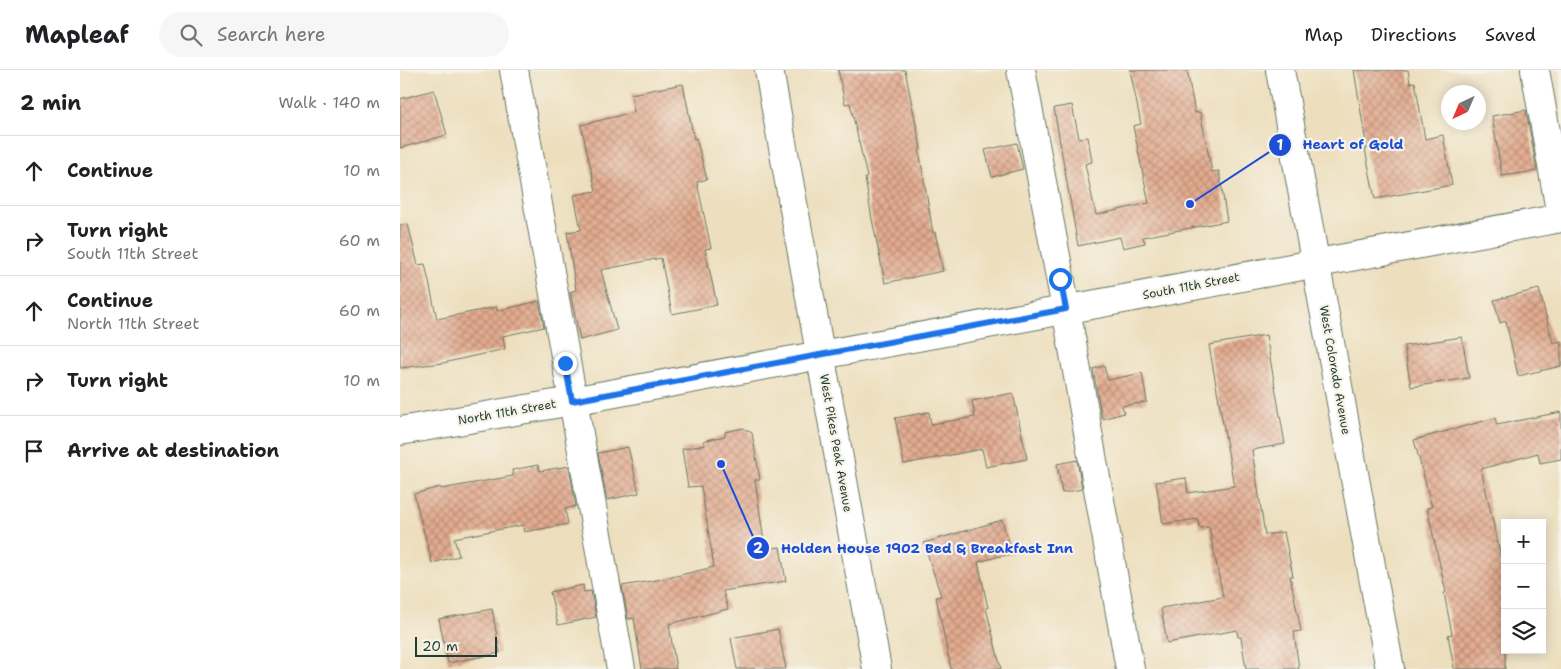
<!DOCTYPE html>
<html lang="en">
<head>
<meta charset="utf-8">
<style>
  :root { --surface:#fff; --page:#f6f6f6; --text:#202124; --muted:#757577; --line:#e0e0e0 }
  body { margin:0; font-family:"Shantell Sans",sans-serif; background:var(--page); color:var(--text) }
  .controls { position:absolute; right:15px; bottom:15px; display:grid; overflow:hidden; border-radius:0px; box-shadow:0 2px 12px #0003 }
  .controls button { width:45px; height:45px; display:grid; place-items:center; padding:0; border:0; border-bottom:1px solid var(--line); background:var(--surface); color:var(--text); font:25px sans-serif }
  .compass { position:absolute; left:1041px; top:15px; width:45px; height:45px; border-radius:50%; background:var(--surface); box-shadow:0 2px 12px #0003; rotate:224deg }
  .scale { position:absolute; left:15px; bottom:12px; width:82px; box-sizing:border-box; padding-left:5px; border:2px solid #1f3d34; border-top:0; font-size:14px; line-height:18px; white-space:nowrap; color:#1f3d34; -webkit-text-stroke:4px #f7f3e8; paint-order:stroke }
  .stop { position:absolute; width:15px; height:15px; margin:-11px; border:4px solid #1a73e8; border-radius:50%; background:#fff }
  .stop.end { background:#1a73e8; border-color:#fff; box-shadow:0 1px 5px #0008 }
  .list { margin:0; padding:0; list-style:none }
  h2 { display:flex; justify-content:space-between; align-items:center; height:65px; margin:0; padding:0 20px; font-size:21px }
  h2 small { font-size:16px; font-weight:400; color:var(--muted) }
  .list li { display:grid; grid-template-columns:32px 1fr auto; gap:15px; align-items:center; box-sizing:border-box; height:70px; padding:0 20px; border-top:1px solid var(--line) }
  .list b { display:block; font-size:19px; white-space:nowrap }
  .list p { margin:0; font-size:16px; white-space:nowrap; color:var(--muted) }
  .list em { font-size:16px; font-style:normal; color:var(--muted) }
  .icon { flex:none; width:28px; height:28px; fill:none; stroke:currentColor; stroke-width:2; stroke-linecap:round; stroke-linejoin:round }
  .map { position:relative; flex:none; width:1161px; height:599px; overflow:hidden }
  header { display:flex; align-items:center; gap:30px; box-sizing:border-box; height:70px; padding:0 25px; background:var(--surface); border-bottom:1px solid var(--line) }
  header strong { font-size:24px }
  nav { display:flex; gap:28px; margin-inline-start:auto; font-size:18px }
  .search { width:350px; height:45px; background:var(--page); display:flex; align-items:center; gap:12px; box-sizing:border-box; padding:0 18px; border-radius:28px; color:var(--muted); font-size:19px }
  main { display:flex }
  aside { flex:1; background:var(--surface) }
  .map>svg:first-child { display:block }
  .building { fill:url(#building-cross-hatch) }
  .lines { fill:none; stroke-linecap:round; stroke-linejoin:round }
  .minor-casing { stroke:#677664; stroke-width:30 }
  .major-casing { stroke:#677664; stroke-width:30 }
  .minor { stroke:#fff; stroke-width:28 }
  .major { stroke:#fff; stroke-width:28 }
  .route { stroke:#1a73e8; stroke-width:6 }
  .labels { text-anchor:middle; stroke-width:4.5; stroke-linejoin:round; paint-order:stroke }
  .street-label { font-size:12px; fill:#1f3d34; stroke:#f7f3e8 }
  .leader { fill:none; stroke:#1d4ed8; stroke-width:2 }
  .callout-dot { fill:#1d4ed8; stroke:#f7f3e8; stroke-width:2 }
  .mark-label { font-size:15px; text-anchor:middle; font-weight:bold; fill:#fff }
  .callout-label { font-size:14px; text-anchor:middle; font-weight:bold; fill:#1d4ed8; stroke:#f7f3e8; stroke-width:4.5; stroke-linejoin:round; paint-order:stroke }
</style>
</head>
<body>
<header>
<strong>Mapleaf</strong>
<div class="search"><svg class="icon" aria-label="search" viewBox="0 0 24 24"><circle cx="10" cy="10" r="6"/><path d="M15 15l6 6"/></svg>Search here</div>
<nav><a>Map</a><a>Directions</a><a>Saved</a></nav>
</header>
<main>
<aside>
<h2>2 min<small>Walk · 140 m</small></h2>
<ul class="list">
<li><svg class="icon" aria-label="ahead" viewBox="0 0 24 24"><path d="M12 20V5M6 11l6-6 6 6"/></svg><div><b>Continue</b></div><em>10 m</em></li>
<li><svg class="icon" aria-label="right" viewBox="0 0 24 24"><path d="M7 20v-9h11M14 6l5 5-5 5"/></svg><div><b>Turn right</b><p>South 11th Street</p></div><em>60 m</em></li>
<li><svg class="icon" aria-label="ahead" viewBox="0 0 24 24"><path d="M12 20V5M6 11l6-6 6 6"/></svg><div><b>Continue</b><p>North 11th Street</p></div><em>60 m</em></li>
<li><svg class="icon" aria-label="right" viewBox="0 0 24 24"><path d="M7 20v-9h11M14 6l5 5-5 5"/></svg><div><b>Turn right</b></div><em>10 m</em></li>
<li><svg class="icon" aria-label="arrive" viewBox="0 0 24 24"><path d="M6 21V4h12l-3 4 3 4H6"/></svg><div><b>Arrive at destination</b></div></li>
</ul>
</aside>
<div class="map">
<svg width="1161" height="599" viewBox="0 0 1161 599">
  <defs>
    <pattern id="building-cross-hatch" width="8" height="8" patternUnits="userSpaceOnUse" patternTransform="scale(1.25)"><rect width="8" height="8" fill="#e3ab8f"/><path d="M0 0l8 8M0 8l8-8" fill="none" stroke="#b78c76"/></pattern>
  </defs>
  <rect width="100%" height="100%" fill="#f7f3e8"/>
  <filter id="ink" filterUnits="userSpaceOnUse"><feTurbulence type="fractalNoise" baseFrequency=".02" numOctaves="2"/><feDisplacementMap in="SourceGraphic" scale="10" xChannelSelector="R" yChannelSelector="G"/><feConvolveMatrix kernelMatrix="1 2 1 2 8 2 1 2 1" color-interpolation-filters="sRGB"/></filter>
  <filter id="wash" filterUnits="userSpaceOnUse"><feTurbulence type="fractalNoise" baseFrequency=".0096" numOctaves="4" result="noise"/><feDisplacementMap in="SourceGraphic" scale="20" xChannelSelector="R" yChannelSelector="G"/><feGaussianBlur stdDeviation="1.12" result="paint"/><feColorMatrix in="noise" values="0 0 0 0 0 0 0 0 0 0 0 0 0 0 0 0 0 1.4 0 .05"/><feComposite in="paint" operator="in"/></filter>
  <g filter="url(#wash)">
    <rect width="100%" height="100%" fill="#eddfbe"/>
    <g id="blocks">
      <g class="building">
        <path d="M438,0H505L521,79L519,80L533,163L535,162L543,201L485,213L472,149L465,108L467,107L450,33L445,34Z"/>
        <path d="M730,0H787L795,43L800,42L812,102L819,101L827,151L743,167L745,173L723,178L720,167L678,176L654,38L672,35L679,68L688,67L692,92L685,94L696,145L749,133L733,56L741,54Z"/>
        <path d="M954,0H1008L1010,13L1015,12L1025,69L1043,65L1052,115L975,129L965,79H967Z"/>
        <path d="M283,14L294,69L296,68L307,109L297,112L311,178L305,179L317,235L272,244L261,188L201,200L217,260L180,270L170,222L176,220L167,162L181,160L174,125L196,121L181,55L234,42L231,24Z"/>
        <path d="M34,20L47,65L0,78V29Z"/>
        <path d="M1126,40L1137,101L1102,106L1092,46Z"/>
        <path d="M617,73L623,99L592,107L585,80Z"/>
        <path d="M8,154L18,195L25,194L37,249L97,237V241L139,231L144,257L103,266L105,279L43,293L0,298V155Z"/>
        <path d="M1139,219L1153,273L1161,271V296L1118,306L1106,251L1100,253L1094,230Z"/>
        <path d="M866,265L885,374L852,380L865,465L884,462L893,506H890L901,561L894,562L899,599H846L841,567H838L837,560L767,573L761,538L823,527L809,457L799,458L798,449L763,454L756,412L786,408L788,423L834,416L809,275Z"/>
        <path d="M1062,267L1069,308L1011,317L1004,276Z"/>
        <path d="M704,296L708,310L742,303L747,332L722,336L724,343L702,349L693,299Z"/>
        <path d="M613,323L627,389L586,397L582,379L504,394L495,348L529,342L531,354L575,347L572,331Z"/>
        <path d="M1161,342V389L1140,393L1138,383L1081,399L1105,505V599H1054L1048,565L1052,564L1044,523L1046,522L1027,438L1032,437L1014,370L1095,348L1097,355Z"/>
        <path d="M343,358L352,363L360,410H355L365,479L380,477L386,511L323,521L328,539L269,554L276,599H242L234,548L228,549L222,516L263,509L314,497L301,416L288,417L282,379L305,375L303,371L325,366V362Z"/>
        <path d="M228,377L239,423L207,430L198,383Z"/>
        <path d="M677,390L682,419L662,423L657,394Z"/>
        <path d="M138,395L140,401L169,396L176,436L165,439L168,454L124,462L123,455L54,468L59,486L32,493L14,424L40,417L41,419L113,406L112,400Z"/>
        <path d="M602,450L612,483L578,492L588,538H586L601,599H551L536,527L541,526L524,473Z"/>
        <path d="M183,515L184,522L191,521L196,547L158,555L150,522Z"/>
        <path d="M92,539L100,583L48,593L39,549Z"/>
        <path d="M378,559L386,599H337L331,568Z"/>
      </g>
    </g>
  </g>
  <g filter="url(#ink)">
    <use href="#blocks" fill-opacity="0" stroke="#677664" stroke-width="1"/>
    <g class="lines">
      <g class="minor-casing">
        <g id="minor">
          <path d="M114,0L221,599"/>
          <path d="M369,0L477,599"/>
          <path d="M621,0L666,239L730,599"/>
          <path d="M1135,0L1161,146"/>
          <path d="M0,361L172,331L1161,148"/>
        </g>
      </g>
      <g class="major-casing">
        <path id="major" d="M880,0L990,599"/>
      </g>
      <use href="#minor" class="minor"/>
      <use href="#major" class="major"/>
    </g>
  </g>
  <g class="lines" filter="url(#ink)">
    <path class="route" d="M165,293L172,331L666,239L660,209"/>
  </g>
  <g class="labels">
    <g class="street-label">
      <text transform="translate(791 216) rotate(-11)" y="4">South 11th Street</text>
      <text transform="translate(935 300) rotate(80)" y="4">West Colorado Avenue</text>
      <text transform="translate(107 342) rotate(-10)" y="4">North 11th Street</text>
      <text transform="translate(436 373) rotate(80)" y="4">West Pikes Peak Avenue</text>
    </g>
  </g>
  <path class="leader" d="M790 134L880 75M321 394L358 478"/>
  <g class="callout-dot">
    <circle cx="790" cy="134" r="5"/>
    <circle cx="321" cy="394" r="5"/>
    <circle cx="880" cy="75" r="12"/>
    <circle cx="358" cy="478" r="12"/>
  </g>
  <g class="mark-label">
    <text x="880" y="80">1</text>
    <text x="358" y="483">2</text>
  </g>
  <g class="callout-label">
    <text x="953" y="79">Heart of Gold</text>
    <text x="527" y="483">Holden House 1902 Bed &amp; Breakfast Inn</text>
  </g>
</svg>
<div class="controls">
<button>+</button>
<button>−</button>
<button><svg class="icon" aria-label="layers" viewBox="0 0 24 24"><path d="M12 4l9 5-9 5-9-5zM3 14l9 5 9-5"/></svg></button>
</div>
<svg class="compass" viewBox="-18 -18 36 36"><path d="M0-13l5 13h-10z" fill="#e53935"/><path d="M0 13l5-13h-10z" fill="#757577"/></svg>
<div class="scale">20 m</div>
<div class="stop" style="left:660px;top:209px"></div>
<div class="stop end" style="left:165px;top:293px"></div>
</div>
</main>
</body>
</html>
